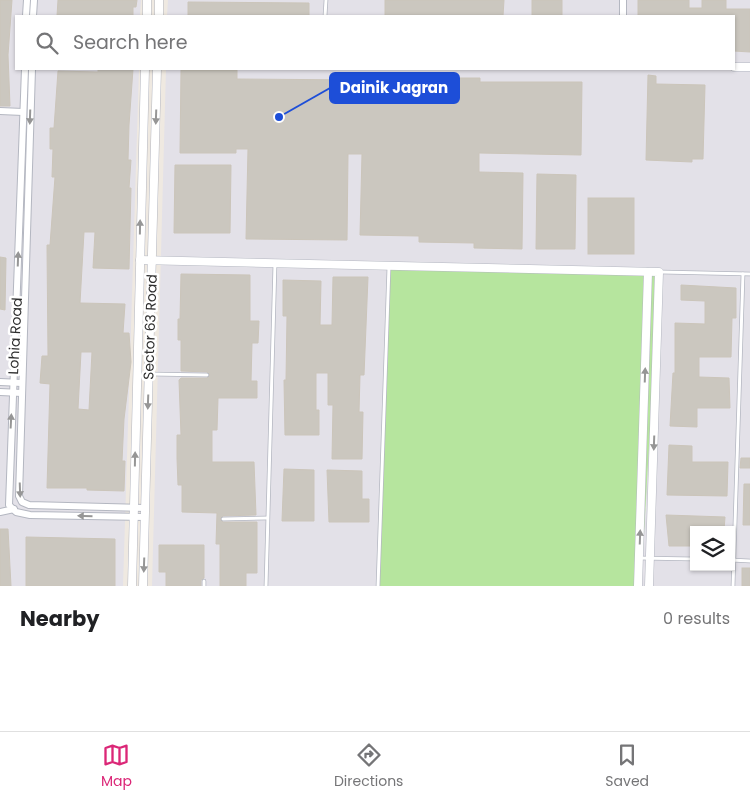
<!DOCTYPE html>
<html lang="en">
<head>
<meta charset="utf-8">
<style>
  :root { --surface:#fff; --page:#f6f6f6; --text:#202124; --muted:#757577; --line:#e0e0e0; --accent:#db2777 }
  body { margin:0; font-family:Poppins,sans-serif; background:var(--page); color:var(--text) }
  .controls { position:absolute; right:15px; bottom:15px; display:grid; overflow:hidden; border-radius:0px; box-shadow:0 1px 4px #0004 }
  .controls button { width:45px; height:45px; display:grid; place-items:center; padding:0; border:0; border-bottom:1px solid var(--line); background:var(--surface); color:var(--text); font:25px sans-serif }
  .list { margin:0; padding:0; list-style:none }
  h2 { display:flex; justify-content:space-between; align-items:center; height:65px; margin:0; padding:0 20px; font-size:21px }
  h2 small { font-size:16px; font-weight:400; color:var(--muted) }
  .icon { flex:none; width:28px; height:28px; fill:none; stroke:currentColor; stroke-width:2; stroke-linecap:round; stroke-linejoin:round }
  .map { position:relative; flex:none; width:750px; height:586px; overflow:hidden }
  .search { position:absolute; background:var(--surface); box-shadow:0 1px 4px #0004; left:15px; right:15px; top:15px; height:55px; display:flex; align-items:center; gap:12px; box-sizing:border-box; padding:0 18px; border-radius:0px; color:var(--muted); font-size:19px }
  .sheet { height:145px; background:var(--surface) }
  nav { display:flex; justify-content:space-around; align-items:center; box-sizing:border-box; height:70px; border-top:1px solid var(--line); background:var(--surface); font-size:14px; color:var(--muted) }
  nav a { display:grid; justify-items:center; gap:2px }
  nav .on { color:var(--accent) }
  .map>svg:first-child { display:block }
  .industrial { fill:#e3e1e8; fill-rule:evenodd }
  .green { fill:#b6e59e }
  .building { fill:#cbc7bf; stroke:#cbc5ba; fill-rule:evenodd }
  .lines { fill:none; stroke-linecap:round; stroke-linejoin:round }
  .service-casing { stroke:#b4b7c1; stroke-width:4.5 }
  .minor-casing { stroke:#b4b7c1; stroke-width:8 }
  .tertiary-casing { stroke:#b4b7c1; stroke-width:9 }
  .service { stroke:#fff; stroke-width:3 }
  .minor { stroke:#fff; stroke-width:6 }
  .tertiary { stroke:#fff; stroke-width:8 }
  .oneway { fill:#969696 }
  .labels { text-anchor:middle; stroke-width:5; stroke-linejoin:round; paint-order:stroke }
  .street-label { font-size:14px; fill:#2e2e2e; stroke:#fff }
  .leader { fill:none; stroke:#1d4ed8; stroke-width:2 }
  .callout-dot { fill:#1d4ed8; stroke:#fff; stroke-width:2 }
  .callout { fill:#1d4ed8; stroke:#1d4ed8; stroke-width:2 }
  .callout-label { font-size:15px; text-anchor:middle; font-weight:bold; fill:#fff }
</style>
</head>
<body>
<div class="map">
<svg width="750" height="586" viewBox="0 0 750 586">
  <rect width="100%" height="100%" fill="#efe9e1"/>
  <g class="industrial">
    <path d="M0,0H141L140,16H16V69H139L123,586H0Z"/>
    <path d="M168,0H750V586H152L166,69H734V16H167ZM694,530H731V567H694Z"/>
  </g>
  <path class="green" d="M390,265L659,272L641,586H378Z"/>
  <g class="building">
    <path d="M0,0H12L8,55L10,106H0Z"/>
    <path d="M58,0H137L136,7H133V16H57Z"/>
    <path d="M385,0H504L503,16H385Z"/>
    <rect x="532" y="0" width="30" height="16"/>
    <path d="M638,0H689V8H702V0H726V9H750V52L734,51V16H638Z"/>
    <path d="M188,2L309,3V16H188Z"/>
    <path d="M98,69H133L129,125L128,160H131L129,188H131L129,269L93,268L95,232H84L80,303L125,304L123,333H129L131,362L124,419L122,461H125L124,491L87,490V488H47L50,384L40,383L42,356H48L47,245H50L55,177H52L53,149H50V128H54L58,71L98,72ZM81,352H92L89,410L78,409Z"/>
    <path d="M181,70H237V79L363,80V78L454,81V78H480V82H582L581,155L479,153V172L523,173L522,249L474,248V243L419,242V236L360,235L362,154H348L347,240L246,239L248,149H236V153H180Z"/>
    <path d="M648,75L656,76V84L705,85L703,159H692V162L646,160Z"/>
    <path d="M175,165H231L230,233H174Z"/>
    <path d="M537,174L576,175L575,249H536Z"/>
    <rect x="588" y="198" width="46" height="56"/>
    <path d="M0,257L6,258L5,310L0,309Z"/>
    <path d="M181,274L250,275V321H259L258,343H252L251,381H257V398H218L217,430H212V462H254L256,515L223,516L220,519L223,522H257V573H246V586H220V544H216L217,513L182,512V485H178L177,458V435H181L179,380L181,378H207L210,375L207,372L181,371V340H178V319H180Z"/>
    <path d="M333,277H368L364,375H360L359,412H363L362,459H332L333,405H328V373H316V410H319V435H285L284,380H286L287,316H283V280L321,281L320,325H332Z"/>
    <path d="M681,285L736,288V318H732L731,357H699V377L729,378L730,408H697V427L670,426L673,373H675V323L705,324V301L681,300Z"/>
    <path d="M669,445L692,446V462H728L727,496L667,495Z"/>
    <path d="M741,458H750V468H740Z"/>
    <path d="M284,469L314,470V521H282Z"/>
    <path d="M327,470L362,471V499H369V522H329Z"/>
    <path d="M744,484H750V525H743Z"/>
    <path d="M666,515L725,517L724,530H694V546H669Z"/>
    <path d="M0,529H8L11,586H0Z"/>
    <path d="M26,537L115,539V586H26Z"/>
    <path d="M159,545H204V578L201,580V586H166V572H159Z"/>
    <rect x="742" y="568" width="8" height="18"/>
  </g>
  <g class="lines">
    <g class="service-casing">
      <g id="service">
        <path d="M325,16L326,0"/>
        <path d="M661,272L750,274"/>
        <path d="M150,374L207,375"/>
        <path d="M223,519L267,518"/>
        <path d="M639,558L694,559"/>
        <path d="M731,560L750,561"/>
        <path d="M204,586V581"/>
        <path d="M266,586L275,263"/>
        <path d="M378,586L389,266"/>
        <path d="M733,586L743,274"/>
      </g>
    </g>
    <g class="minor-casing">
      <g id="minor">
        <path d="M26,16L27,0"/>
        <path d="M33,16L34,0"/>
        <path d="M623,16V0"/>
        <path d="M25,69L9,505L16,512L30,515L145,517"/>
        <path d="M32,69L19,496L22,502L29,505L145,508"/>
        <path d="M0,111L23,112"/>
        <path d="M0,382L22,383"/>
        <path d="M0,392L22,393"/>
        <path d="M0,512L14,509"/>
      </g>
    </g>
    <g class="tertiary-casing">
      <g id="tertiary">
        <path d="M147,16V0"/>
        <path d="M159,16V0"/>
        <path d="M734,67H750"/>
        <path d="M140,260L659,272L649,586"/>
        <path d="M132,586L145,69"/>
        <path d="M143,586L157,69"/>
        <path d="M638,586L648,272"/>
      </g>
    </g>
    <use href="#service" class="service"/>
    <use href="#minor" class="minor"/>
    <use href="#tertiary" class="tertiary"/>
  </g>
  <defs><path id="oneway-solid" d="M-6-.8H1V-3.2L6.5 0L1 3.2V.8H-6Z" transform="scale(1.25)"/></defs>
  <g class="oneway">
    <use href="#oneway-solid" transform="translate(30 117) rotate(92)"/>
    <use href="#oneway-solid" transform="translate(156 117) rotate(92)"/>
    <use href="#oneway-solid" transform="translate(140 227) rotate(-89)"/>
    <use href="#oneway-solid" transform="translate(18 259) rotate(-88)"/>
    <use href="#oneway-solid" transform="translate(645 375) rotate(-88)"/>
    <use href="#oneway-solid" transform="translate(148 402) rotate(92)"/>
    <use href="#oneway-solid" transform="translate(11 421) rotate(-87)"/>
    <use href="#oneway-solid" transform="translate(654 443) rotate(92)"/>
    <use href="#oneway-solid" transform="translate(135 459) rotate(-89)"/>
    <use href="#oneway-solid" transform="translate(20 490) rotate(88)"/>
    <use href="#oneway-solid" transform="translate(85 516) rotate(-179)"/>
    <use href="#oneway-solid" transform="translate(640 537) rotate(-88)"/>
    <use href="#oneway-solid" transform="translate(144 565) rotate(92)"/>
  </g>
  <g class="labels">
    <g class="street-label">
      <text transform="translate(150 327) rotate(-88)" y="5">Sector 63 Road</text>
      <text transform="translate(15 336) rotate(-87)" y="5">Lohia Road</text>
    </g>
  </g>
  <path class="leader" d="M279 117L330 88"/>
  <circle class="callout-dot" cx="279" cy="117" r="5"/>
  <rect class="callout" x="330" y="73" width="129" height="30" rx="5"/>
  <g class="callout-label">
    <text x="394" y="93">Dainik Jagran</text>
  </g>
</svg>
<div class="controls">
<button><svg class="icon" aria-label="layers" viewBox="0 0 24 24"><path d="M12 4l9 5-9 5-9-5zM3 14l9 5 9-5"/></svg></button>
</div>
<div class="search"><svg class="icon" aria-label="search" viewBox="0 0 24 24"><circle cx="10" cy="10" r="6"/><path d="M15 15l6 6"/></svg>Search here</div>
</div>
<section class="sheet">
<h2>Nearby<small>0 results</small></h2>
<ul class="list">
</ul>
</section>
<nav>
<a class="on"><svg class="icon" aria-label="map" viewBox="0 0 24 24"><path d="M3 6l6-2 6 2 6-2v14l-6 2-6-2-6 2zM9 4v14M15 6v14"/></svg>Map</a>
<a><svg class="icon" aria-label="directions" viewBox="0 0 24 24"><path d="M12 3l9 9-9 9-9-9zM9 14v-3h6M13 9l2 2-2 2"/></svg>Directions</a>
<a><svg class="icon" aria-label="saved" viewBox="0 0 24 24"><path d="M7 4h10v16l-5-4-5 4z"/></svg>Saved</a>
</nav>
</body>
</html>
